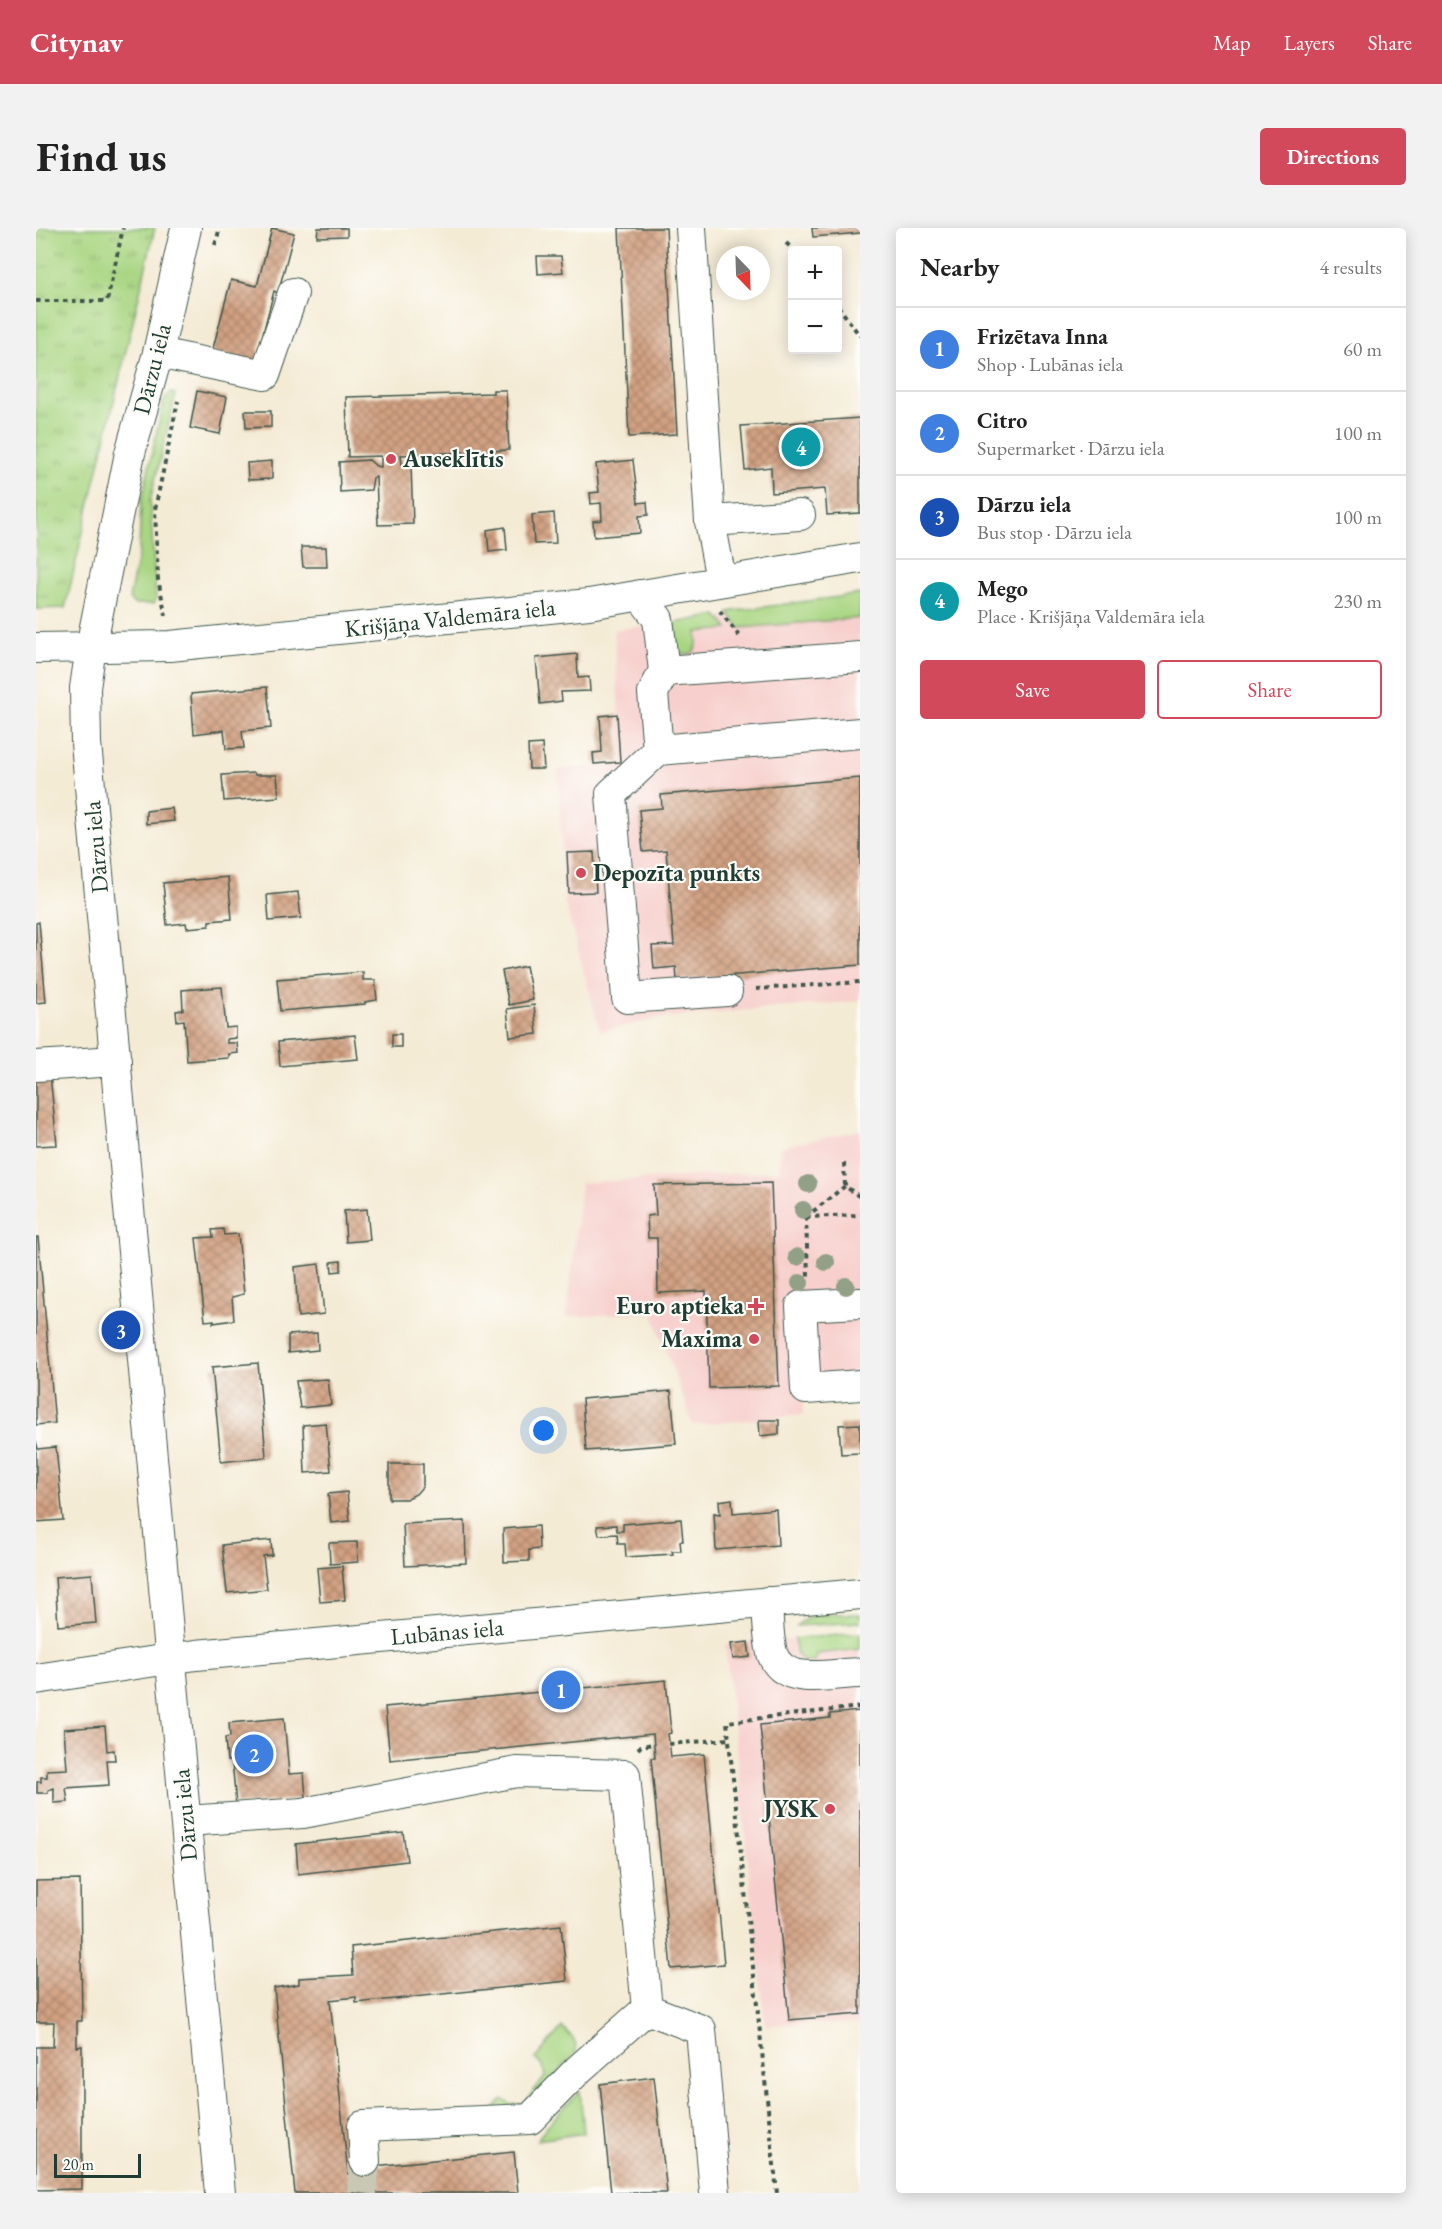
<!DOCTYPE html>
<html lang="en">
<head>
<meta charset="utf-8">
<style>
  :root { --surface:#fff; --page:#f2f2f2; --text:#222; --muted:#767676; --line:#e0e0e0; --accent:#d1495b }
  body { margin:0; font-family:"EB Garamond",serif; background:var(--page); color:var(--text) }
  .controls { position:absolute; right:18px; top:18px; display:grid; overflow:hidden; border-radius:6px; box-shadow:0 3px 15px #0003 }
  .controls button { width:54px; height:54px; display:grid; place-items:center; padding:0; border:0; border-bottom:2px solid var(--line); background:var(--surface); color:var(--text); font:30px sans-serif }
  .compass { position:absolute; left:680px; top:18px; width:54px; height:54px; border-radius:50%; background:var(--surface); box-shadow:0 3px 15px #0003; rotate:157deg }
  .scale { position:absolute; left:18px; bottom:15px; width:87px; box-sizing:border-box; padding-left:6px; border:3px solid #1f3d34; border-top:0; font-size:16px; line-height:21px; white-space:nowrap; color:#1f3d34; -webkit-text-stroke:4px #fdfcf7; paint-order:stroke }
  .you { position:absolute; left:508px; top:1203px; width:21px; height:21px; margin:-15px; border:4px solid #fff; border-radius:50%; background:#1a73e8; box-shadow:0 0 0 9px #1a73e833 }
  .badge { display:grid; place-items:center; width:39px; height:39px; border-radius:50%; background:var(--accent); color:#fff; font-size:20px; font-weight:700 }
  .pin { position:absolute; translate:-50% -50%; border:3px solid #fff; box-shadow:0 2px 6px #0006 }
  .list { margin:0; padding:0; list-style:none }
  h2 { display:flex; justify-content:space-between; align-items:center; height:78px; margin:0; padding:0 24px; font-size:26px }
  h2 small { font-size:20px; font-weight:400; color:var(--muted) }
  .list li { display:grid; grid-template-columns:39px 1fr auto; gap:18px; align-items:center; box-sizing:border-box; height:84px; padding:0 24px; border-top:2px solid var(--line) }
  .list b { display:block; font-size:22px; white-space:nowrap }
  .list p { margin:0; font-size:20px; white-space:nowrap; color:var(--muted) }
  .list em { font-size:20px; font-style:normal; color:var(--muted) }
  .actions { display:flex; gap:12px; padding:18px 24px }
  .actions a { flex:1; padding:14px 0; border:2px solid var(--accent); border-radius:6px; text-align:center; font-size:21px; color:var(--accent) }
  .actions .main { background:var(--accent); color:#fff }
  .map { position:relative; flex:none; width:824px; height:1965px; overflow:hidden; border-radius:6px }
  header { display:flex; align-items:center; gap:36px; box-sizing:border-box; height:84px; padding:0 30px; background:var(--accent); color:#fff }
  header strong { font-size:28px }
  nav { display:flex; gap:33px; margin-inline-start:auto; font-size:21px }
  .intro { display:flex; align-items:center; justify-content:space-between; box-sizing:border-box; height:144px; padding:0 36px }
  h1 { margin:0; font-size:42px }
  .button { padding:15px 27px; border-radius:6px; background:var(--accent); color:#fff; font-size:21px; font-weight:700 }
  main { display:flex; gap:36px; padding:0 36px }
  aside { flex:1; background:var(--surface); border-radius:6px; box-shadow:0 3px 15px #0003 }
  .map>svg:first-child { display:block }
  .built { fill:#f7d0cd }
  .green { fill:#a9d682; stroke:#648a5b; stroke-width:1.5 }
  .park { fill:url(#park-tufts); stroke:#648a5b; stroke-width:1.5 }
  .building { fill:url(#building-cross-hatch) }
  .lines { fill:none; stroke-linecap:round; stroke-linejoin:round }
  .minor-tunnel { stroke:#c9c8b5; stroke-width:30; stroke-dasharray:30 15; stroke-linecap:butt }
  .minor-casing { stroke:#3f574c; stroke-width:32 }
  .path { stroke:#3f574c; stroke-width:4; stroke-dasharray:4.5 4.5; stroke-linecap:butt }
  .minor { stroke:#fff; stroke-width:30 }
  .tree { fill:#92a087 }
  .poi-dot { fill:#d1495b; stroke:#fdfcf7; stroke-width:2 }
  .labels { text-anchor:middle; stroke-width:4.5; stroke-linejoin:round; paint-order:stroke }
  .street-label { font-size:24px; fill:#1f3d34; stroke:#fdfcf7 }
  .poi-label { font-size:24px; font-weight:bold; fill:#1f3d34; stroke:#fdfcf7; text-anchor:end }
</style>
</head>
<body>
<header>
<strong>Citynav</strong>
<nav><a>Map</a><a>Layers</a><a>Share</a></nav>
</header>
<div class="intro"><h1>Find us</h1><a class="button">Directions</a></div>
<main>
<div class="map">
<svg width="824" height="1965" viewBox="0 0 824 1965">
  <defs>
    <pattern id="park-tufts" width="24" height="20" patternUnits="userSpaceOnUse" patternTransform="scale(1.5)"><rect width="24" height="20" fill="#a9d682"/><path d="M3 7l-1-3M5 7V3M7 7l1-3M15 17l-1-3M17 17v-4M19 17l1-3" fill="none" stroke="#89af6b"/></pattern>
    <pattern id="building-cross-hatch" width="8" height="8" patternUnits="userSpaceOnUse" patternTransform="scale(1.5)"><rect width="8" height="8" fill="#d2a182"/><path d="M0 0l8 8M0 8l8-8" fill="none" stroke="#aa846b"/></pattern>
  </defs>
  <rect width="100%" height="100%" fill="#fdfcf7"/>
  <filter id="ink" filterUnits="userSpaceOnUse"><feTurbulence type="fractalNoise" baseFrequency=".0167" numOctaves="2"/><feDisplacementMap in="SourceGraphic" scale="12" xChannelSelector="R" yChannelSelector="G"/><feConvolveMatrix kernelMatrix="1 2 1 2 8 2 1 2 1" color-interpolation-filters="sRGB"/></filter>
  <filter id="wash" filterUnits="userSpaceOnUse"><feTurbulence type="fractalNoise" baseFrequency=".008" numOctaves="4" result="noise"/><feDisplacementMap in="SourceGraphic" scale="24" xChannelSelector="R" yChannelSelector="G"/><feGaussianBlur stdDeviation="1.35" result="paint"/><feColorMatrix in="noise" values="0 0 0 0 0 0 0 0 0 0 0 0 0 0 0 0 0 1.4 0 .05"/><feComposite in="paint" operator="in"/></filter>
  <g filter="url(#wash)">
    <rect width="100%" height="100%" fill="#f4ebd5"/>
    <g class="built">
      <path d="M824,371V773L632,789L564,803L528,671L522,542L586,536L578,402Z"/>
      <path d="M824,902V1168L767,1174V1187L657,1197L616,1084L531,1089L545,955L744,943V919Z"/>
      <path d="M824,1406V1795L729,1797L689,1416Z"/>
    </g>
    <g class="green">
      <path d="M134,165L140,166L114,273L120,372L118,376H98L93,371L103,323L105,274L128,173Z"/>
      <path d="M824,366V390L704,400L692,384L698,383Z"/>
      <path d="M681,387L692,401L661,404V417L657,425L645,426L641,420L639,395Z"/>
      <path d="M824,1386V1394L761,1398C774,1382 805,1387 824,1386Z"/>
      <path d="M824,1405V1421L780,1426L779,1434H769L761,1427L758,1411Z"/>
      <path d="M526,1799C534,1807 541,1812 540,1824L491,1880L456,1883L467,1871L475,1877L487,1876L509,1849L507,1837L499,1831Z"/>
      <path d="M544,1863L548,1905L501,1912L511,1898Z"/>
    </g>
    <path class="park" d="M0,0H119L29,380L0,381Z"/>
    <g id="blocks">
      <g class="building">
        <path d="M236,0L258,5L242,65L238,63L219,136L176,124L195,52L221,58Z"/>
        <path d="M282,0H311V8L281,9Z"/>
        <path d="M583,0H630L641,206L593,209Z"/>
        <path d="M776,0H824V5L777,9Z"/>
        <path d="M501,28H525L527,44L502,46Z"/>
        <path d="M457,162H470L473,222L365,227L366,237H375L377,296L342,297L340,249L337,250L335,262L304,264L303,234L333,232L340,238L345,239V228L312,229L310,169L457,165Z"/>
        <path d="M161,163L191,169L184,206L154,200Z"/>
        <path d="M209,183H235V199L210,200Z"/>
        <path d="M824,190V285L791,287L789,261L736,265L735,239L709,242L705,198Z"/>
        <path d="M597,232L602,275L611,274L612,287L603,288L604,305L558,309L557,293L566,292L565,275L555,276L554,265L563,264L560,236Z"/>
        <path d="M236,233V251L212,252L211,235Z"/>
        <path d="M518,285L520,315L498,316L496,287Z"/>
        <path d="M469,299L471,322L453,324L451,302Z"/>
        <path d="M265,319H290L291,339H267Z"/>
        <path d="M541,426L542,450L553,449L554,463L525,464L526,473L504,476L500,430Z"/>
        <path d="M231,459L235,500L206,503L208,520L190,521L188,502L158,506L155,466Z"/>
        <path d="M581,486L584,534L558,536L557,525L566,524L564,488Z"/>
        <path d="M506,516L508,541H493L492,517Z"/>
        <path d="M218,545L219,547H241L243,569L188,573L186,547Z"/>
        <path d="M824,550V737L641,752L640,739L618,741L616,718L638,717L630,622L607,624L603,582L626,580L625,567Z"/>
        <path d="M136,580L138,593L110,596V583Z"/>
        <path d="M558,624L560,664L533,665L531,625Z"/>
        <path d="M192,649L196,691L173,693V698L151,700L150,695L131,697L127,655Z"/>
        <path d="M262,664L265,690L233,693L231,667Z"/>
        <path d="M3,694L10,774L0,775V695Z"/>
        <path d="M490,738L497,772L473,777L466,743Z"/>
        <path d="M327,744V752H339L341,772L329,774V776L244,783L241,751Z"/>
        <path d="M186,759L190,800L200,799V810L191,811V815H201L202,825L193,826V830L151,833L148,792L141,793L140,783L147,782L146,762Z"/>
        <path d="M498,777L501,806L474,809L471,781Z"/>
        <rect x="356" y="806" width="9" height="13"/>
        <path d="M319,807L322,831L244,838L242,814Z"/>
        <path d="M14,846L21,917L0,918V847Z"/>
        <path d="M735,955L743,1158L673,1160L670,1063L622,1065L621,1010H612L611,988L620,987L618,957Z"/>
        <path d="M331,981L334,1012L310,1014L308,983Z"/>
        <path d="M187,1001L188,1007L202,1006L208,1066L196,1069L198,1092L177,1095L178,1092L169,1093L160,1010L177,1009L176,1002Z"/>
        <path d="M0,1009H2L19,1195L0,1197Z"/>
        <path d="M305,1033V1043L296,1044L295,1034Z"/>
        <path d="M283,1036L288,1086L262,1089L259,1039Z"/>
        <path d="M281,1105L282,1122L252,1125V1107Z"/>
        <path d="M222,1135L230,1229L185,1234L176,1139Z"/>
        <path d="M292,1151L295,1177L264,1180L260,1153Z"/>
        <path d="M635,1163L640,1216L550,1223L546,1171Z"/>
        <path d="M723,1192H743V1206L724,1208Z"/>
        <path d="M290,1195L295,1243L269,1245L267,1197Z"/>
        <path d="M824,1196V1225L805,1226L803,1197Z"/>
        <path d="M0,1213L2,1221L20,1219L27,1292L0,1294Z"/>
        <path d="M353,1236H387V1258L380,1266L370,1271H353Z"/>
        <path d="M311,1264L314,1293L295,1295L292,1266Z"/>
        <path d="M696,1271L697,1285L740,1281L742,1317L680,1322L678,1285L684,1286L683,1273Z"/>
        <path d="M645,1291L647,1313H644L645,1323H636L637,1326L590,1329L589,1316H582L581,1306L563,1307L561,1298L580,1297L581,1303H587V1296Z"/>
        <path d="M429,1293L430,1335L369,1338L367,1296Z"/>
        <path d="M502,1298L503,1321L493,1322V1333L468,1334L467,1301Z"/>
        <path d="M235,1312L236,1327L227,1328L231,1361L191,1365L186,1317Z"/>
        <path d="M321,1314L322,1334L294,1336L293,1315Z"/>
        <path d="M306,1338L309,1372L284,1374L281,1340Z"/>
        <path d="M56,1346L60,1395L22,1398L19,1349Z"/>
        <path d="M712,1414L714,1429L697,1431L695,1416Z"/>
        <path d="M630,1452L635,1505L632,1506L635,1529L668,1526L688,1736L635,1741L615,1530H619L617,1506L354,1532L349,1479Z"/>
        <path d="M824,1483V1786L753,1792L724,1497L794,1490V1486Z"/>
        <path d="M248,1490L253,1546L268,1545L270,1570L200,1577L196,1533H191L189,1510L194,1509L193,1495Z"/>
        <path d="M69,1498L71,1523L78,1522L79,1532H71L73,1557L30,1560L32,1574L18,1575V1560L12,1562V1565H1V1554H5V1549H11V1542L31,1541L28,1501Z"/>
        <path d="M367,1604L371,1633L262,1646L260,1616Z"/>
        <path d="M44,1652L46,1793H41V1819L46,1818V1961L0,1962V1819H17L18,1794H0V1653Z"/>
        <path d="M525,1697L531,1753L320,1775V1769L294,1772L312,1946L338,1944V1938L478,1924L482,1965H259L238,1760L263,1756V1750L317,1747L315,1719Z"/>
        <path d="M618,1849L631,1965H575L564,1856Z"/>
      </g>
    </g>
  </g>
  <g filter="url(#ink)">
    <use href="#blocks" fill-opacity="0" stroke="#3f574c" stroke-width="1.5"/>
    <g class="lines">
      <path class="minor-tunnel" d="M326,1965L329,1933"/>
      <g class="minor-casing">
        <g id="minor">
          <path d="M150,0L122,125L94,225L55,419L49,460L50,515L184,1965"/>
          <path d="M655,0L674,293L685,352"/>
          <path d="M122,125L229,147L257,65"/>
          <path d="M674,293L764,287"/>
          <path d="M604,367L622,391L628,443L824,429"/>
          <path d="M0,420L134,418L553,376L824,330"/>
          <path d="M628,443L617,465L622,522L824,505"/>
          <path d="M622,522L575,566L591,770L691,763"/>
          <path d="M0,838L80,833"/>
          <path d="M824,1075L765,1078L770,1161L824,1157"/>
          <path d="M731,1374C732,1390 732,1409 736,1425C747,1460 797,1445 824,1445"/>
          <path d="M0,1451L160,1427L824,1366"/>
          <path d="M150,1593L267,1585L481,1544L589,1547L611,1781L665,1802L679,1965"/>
          <path d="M329,1933L327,1898L494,1891L543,1841L611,1781"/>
        </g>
      </g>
      <g class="path">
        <path d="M750,15L758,22"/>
        <path d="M179,17L184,0"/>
        <path d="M0,73H71L87,0"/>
        <path d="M802,78L824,108"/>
        <path d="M684,383L703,408"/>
        <path d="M130,388L122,352L119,281L142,173"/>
        <path d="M720,761L824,754"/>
        <path d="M808,935L809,958L824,969"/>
        <path d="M770,989L772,1048"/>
        <path d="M770,989L824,987"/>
        <path d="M770,989L809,958"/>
        <path d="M633,1516L693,1511"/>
        <path d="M602,1521L605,1518L617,1516"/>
        <path d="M741,1965L691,1494L824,1479"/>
      </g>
      <use href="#minor" class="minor"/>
    </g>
    <g class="tree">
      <circle cx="772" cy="956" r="9"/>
      <circle cx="767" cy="982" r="9"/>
      <circle cx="761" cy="1029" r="9"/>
      <circle cx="790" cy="1034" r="9"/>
      <circle cx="764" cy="1055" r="9"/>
      <circle cx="810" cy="1058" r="9"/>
    </g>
  </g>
  <g class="poi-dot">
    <circle cx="355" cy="231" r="6"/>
    <circle cx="545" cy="645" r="6"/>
    <path d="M717 1069h6v6h6v6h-6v6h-6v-6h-6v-6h6z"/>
    <circle cx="718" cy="1111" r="6"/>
    <circle cx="794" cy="1581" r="6"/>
  </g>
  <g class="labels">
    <g class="street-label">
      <text transform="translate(116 141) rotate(-76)" y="8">Dārzu iela</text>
      <text transform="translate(414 390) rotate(-6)" y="8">Krišjāņa Valdemāra iela</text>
      <text transform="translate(60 619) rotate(-95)" y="8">Dārzu iela</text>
      <text transform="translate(411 1404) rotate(-5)" y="8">Lubānas iela</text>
      <text transform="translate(149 1587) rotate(-95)" y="8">Dārzu iela</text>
    </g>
    <g class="poi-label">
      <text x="367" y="239" text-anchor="start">Auseklītis</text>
      <text x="557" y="653" text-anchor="start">Depozīta punkts</text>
      <text x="708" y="1086">Euro aptieka</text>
      <text x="706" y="1119">Maxima</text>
      <text x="782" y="1589">JYSK</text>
    </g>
  </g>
</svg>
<div class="controls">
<button>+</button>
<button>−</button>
</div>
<svg class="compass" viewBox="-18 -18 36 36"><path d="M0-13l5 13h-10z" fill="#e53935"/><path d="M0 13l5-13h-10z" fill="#767676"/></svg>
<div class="scale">20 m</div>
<div class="you"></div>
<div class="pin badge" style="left:525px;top:1462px;background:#3f7fe0">1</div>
<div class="pin badge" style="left:218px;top:1526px;background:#3f7fe0">2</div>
<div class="pin badge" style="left:85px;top:1102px;background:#1a4fb4">3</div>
<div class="pin badge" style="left:765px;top:219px;background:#0f9aa8">4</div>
</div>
<aside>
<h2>Nearby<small>4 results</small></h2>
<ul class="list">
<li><span class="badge" style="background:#3f7fe0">1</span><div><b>Frizētava Inna</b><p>Shop · Lubānas iela</p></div><em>60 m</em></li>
<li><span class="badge" style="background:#3f7fe0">2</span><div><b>Citro</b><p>Supermarket · Dārzu iela</p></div><em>100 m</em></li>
<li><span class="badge" style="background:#1a4fb4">3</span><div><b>Dārzu iela</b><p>Bus stop · Dārzu iela</p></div><em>100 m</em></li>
<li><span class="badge" style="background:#0f9aa8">4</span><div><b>Mego</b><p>Place · Krišjāņa Valdemāra iela</p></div><em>230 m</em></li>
</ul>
<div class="actions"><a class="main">Save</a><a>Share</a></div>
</aside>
</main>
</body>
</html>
